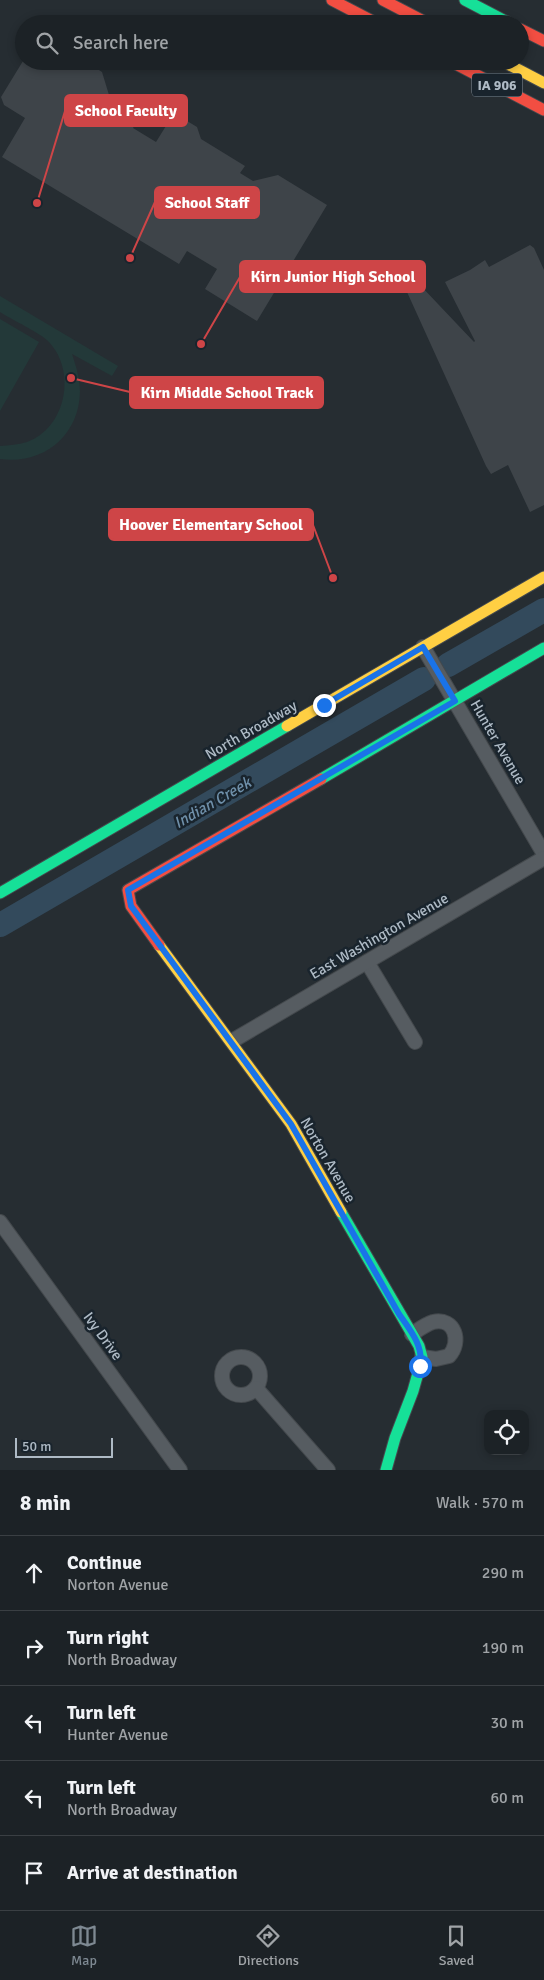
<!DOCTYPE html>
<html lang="en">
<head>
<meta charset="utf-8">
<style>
  :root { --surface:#1c2226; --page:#252a2e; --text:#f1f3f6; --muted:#a0a4a7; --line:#3a3f43; --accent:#7e8992 }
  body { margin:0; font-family:Signika,sans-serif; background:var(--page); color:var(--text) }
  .controls { position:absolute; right:15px; bottom:15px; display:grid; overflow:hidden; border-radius:10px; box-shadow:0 2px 8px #0003 }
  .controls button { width:45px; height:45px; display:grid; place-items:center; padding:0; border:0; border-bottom:1px solid var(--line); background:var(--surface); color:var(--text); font:25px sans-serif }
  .scale { position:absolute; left:15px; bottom:12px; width:98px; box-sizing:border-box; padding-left:5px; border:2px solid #aebac5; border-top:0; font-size:14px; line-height:18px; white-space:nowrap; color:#aebac5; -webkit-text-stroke:4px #19242d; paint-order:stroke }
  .stop { position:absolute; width:15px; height:15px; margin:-11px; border:4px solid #1a73e8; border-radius:50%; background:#fff }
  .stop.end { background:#1a73e8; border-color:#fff; box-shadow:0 1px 5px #0008 }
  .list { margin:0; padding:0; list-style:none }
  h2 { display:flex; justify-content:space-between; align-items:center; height:65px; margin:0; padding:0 20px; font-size:21px }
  h2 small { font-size:16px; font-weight:400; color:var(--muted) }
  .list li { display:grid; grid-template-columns:32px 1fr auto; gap:15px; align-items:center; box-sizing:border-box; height:75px; padding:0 20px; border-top:1px solid var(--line) }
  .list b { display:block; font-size:19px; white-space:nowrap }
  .list p { margin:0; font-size:16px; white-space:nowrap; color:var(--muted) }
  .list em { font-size:16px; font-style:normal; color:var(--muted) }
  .icon { flex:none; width:28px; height:28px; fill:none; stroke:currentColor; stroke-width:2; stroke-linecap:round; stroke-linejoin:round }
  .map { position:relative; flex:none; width:544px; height:1470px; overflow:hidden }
  .search { position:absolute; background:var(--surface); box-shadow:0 2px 8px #0003; left:15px; right:15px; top:15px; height:55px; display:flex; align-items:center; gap:12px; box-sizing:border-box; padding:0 18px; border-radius:28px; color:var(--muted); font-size:19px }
  .sheet { height:440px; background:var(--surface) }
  nav { display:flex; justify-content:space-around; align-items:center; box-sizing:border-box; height:70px; border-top:1px solid var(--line); background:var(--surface); font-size:14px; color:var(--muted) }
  nav a { display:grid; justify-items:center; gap:2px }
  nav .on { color:var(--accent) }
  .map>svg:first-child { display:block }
  .green { fill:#233939 }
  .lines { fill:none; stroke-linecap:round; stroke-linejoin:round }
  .river { stroke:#334a5c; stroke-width:24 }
  .building { fill:#3e4449 }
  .street-casing { stroke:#44494d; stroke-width:16 }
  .fast-casing { stroke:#44494d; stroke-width:13 }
  .slow-casing { stroke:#44494d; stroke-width:13 }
  .jam-casing { stroke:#44494d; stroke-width:13 }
  .street { stroke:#565c61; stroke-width:14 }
  .fast { stroke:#16e098; stroke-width:11 }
  .slow { stroke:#ffcf43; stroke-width:11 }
  .jam { stroke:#f24e42; stroke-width:11 }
  .route { stroke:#1a73e8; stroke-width:6 }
  .labels { text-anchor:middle; stroke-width:5; stroke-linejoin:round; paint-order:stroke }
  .shield { fill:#19242d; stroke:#818d97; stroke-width:1 }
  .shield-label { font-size:14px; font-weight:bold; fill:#aebac5 }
  .street-label { font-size:15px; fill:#aebac5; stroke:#19242d }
  .water-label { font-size:16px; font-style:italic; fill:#6f90aa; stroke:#19242d }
  .leader { fill:none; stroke:#ce4547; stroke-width:2 }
  .callout-dot { fill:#ce4547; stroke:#19242d; stroke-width:2 }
  .callout { fill:#ce4547; stroke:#ce4547; stroke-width:2 }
  .callout-label { font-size:16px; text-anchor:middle; font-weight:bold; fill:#fff }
</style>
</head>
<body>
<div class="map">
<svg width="544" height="1470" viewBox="0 0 544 1470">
  <rect width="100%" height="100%" fill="#262d32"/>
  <g class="green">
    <path d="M0,296L118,366L112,376L72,354C76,366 80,379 80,392C79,436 43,465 0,459V446C9,445 18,445 27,442C66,428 77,372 49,342C41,333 12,320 0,312Z"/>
    <path d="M0,319L39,342L0,411Z"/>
  </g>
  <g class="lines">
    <g class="river">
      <path d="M448,665L544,610"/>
      <path d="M0,925L424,679"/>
    </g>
  </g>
  <g class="building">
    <path d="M23,61H85L102,72L109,95L141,114L133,128L156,142L174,113L197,127L201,139L245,166L240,173L253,181L278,175L327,205L257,321L205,289L217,269L187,251L179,264L2,157L25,118L4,105L1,97Z"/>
    <path d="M530,245L534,248L544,270V505L530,512L508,465L491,474L486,466L407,292L420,285L474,342L475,341L445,282L470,270L485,260L489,267Z"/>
  </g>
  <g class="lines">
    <g class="street-casing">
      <g id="street">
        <path d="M423,647L544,854"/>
        <path d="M367,962L415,1042"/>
        <path d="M232,1041L544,858"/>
        <path d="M0,1222L180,1470"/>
        <path d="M412,1334C418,1330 426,1324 433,1322C455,1317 462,1342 449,1356L436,1359L422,1357"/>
        <circle cx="241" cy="1376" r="19"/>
        <path d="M256,1388L328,1470"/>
      </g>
    </g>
    <g class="fast-casing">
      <g id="fast">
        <path d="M465,0L511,24"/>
        <path d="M321,779L544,648"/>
        <path d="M0,893L287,726"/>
        <path d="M341,1212L419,1346L422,1357L420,1366L413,1391L395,1438L386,1470"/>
      </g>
    </g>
    <g class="slow-casing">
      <g id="slow">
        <path d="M502,61L544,83"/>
        <path d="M287,726L544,577"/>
        <path d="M159,945L291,1124L341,1212"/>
      </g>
    </g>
    <g class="jam-casing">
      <g id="jam">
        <path d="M332,0L378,24"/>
        <path d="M383,0L429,24"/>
        <path d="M520,29L544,41"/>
        <path d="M450,61L544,110"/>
        <path d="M159,945L131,906L128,890L321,779"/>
      </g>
    </g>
    <use href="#street" class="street"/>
    <use href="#fast" class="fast"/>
    <use href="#slow" class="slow"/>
    <use href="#jam" class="jam"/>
  </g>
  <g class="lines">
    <path class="route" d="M324,705L423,647L455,701L128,890L131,906L291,1124L399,1314C410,1330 424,1346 420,1366"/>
  </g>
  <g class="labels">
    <rect class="shield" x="472" y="73.5" width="50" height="23" rx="4"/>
    <g class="shield-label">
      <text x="497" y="90">IA 906</text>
    </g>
    <g class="street-label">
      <text transform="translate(251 730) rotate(-30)" y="5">North Broadway</text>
      <text transform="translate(498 742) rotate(60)" y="5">Hunter Avenue</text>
      <text transform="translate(379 936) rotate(-30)" y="5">East Washington Avenue</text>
      <text transform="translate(328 1160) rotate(60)" y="5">Norton Avenue</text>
      <text transform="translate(103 1336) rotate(54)" y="5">Ivy Drive</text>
    </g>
    <g class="water-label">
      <text transform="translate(212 802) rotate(-30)" y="6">Indian Creek</text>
    </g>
  </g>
  <path class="leader" d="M37 203L65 111M130 258L155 202M201 344L240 277M71 378L130 392M333 578L313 525"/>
  <g class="callout-dot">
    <circle cx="37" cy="203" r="5"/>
    <circle cx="130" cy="258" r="5"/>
    <circle cx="201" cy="344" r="5"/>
    <circle cx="71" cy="378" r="5"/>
    <circle cx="333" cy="578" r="5"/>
  </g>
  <g class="callout">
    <rect x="65" y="95" width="122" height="31" rx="5"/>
    <rect x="155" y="187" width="104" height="31" rx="5"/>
    <rect x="240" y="261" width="185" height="31" rx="5"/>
    <rect x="130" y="377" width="193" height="31" rx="5"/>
    <rect x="109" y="509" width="204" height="31" rx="5"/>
  </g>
  <g class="callout-label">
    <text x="126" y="116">School Faculty</text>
    <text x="207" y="208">School Staff</text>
    <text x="333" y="282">Kirn Junior High School</text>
    <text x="227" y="398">Kirn Middle School Track</text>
    <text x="211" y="530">Hoover Elementary School</text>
  </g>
</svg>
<div class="controls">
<button><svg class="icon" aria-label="locate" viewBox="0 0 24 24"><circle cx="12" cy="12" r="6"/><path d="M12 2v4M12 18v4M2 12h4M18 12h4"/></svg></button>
</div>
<div class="scale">50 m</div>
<div class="stop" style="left:420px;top:1366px"></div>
<div class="stop end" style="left:324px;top:705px"></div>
<div class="search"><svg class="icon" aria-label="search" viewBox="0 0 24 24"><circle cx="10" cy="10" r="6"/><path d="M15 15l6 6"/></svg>Search here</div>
</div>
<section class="sheet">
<h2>8 min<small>Walk · 570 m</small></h2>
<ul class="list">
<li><svg class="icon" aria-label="ahead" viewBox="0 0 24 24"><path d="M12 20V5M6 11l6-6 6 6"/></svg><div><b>Continue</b><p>Norton Avenue</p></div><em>290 m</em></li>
<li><svg class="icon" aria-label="right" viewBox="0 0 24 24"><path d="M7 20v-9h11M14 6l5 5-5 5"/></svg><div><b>Turn right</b><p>North Broadway</p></div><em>190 m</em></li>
<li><svg class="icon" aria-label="left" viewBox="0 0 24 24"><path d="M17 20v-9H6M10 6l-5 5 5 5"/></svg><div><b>Turn left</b><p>Hunter Avenue</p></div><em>30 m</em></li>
<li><svg class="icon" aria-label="left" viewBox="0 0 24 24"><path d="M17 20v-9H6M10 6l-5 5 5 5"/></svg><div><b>Turn left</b><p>North Broadway</p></div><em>60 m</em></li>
<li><svg class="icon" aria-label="arrive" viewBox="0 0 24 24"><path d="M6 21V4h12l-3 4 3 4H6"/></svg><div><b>Arrive at destination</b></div></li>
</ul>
</section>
<nav>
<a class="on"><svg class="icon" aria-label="map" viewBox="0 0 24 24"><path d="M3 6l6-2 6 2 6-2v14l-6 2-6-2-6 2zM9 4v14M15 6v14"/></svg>Map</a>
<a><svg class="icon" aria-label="directions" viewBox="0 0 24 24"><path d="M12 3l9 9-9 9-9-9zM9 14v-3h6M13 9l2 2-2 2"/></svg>Directions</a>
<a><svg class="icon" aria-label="saved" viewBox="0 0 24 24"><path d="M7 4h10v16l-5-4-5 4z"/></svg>Saved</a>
</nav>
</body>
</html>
